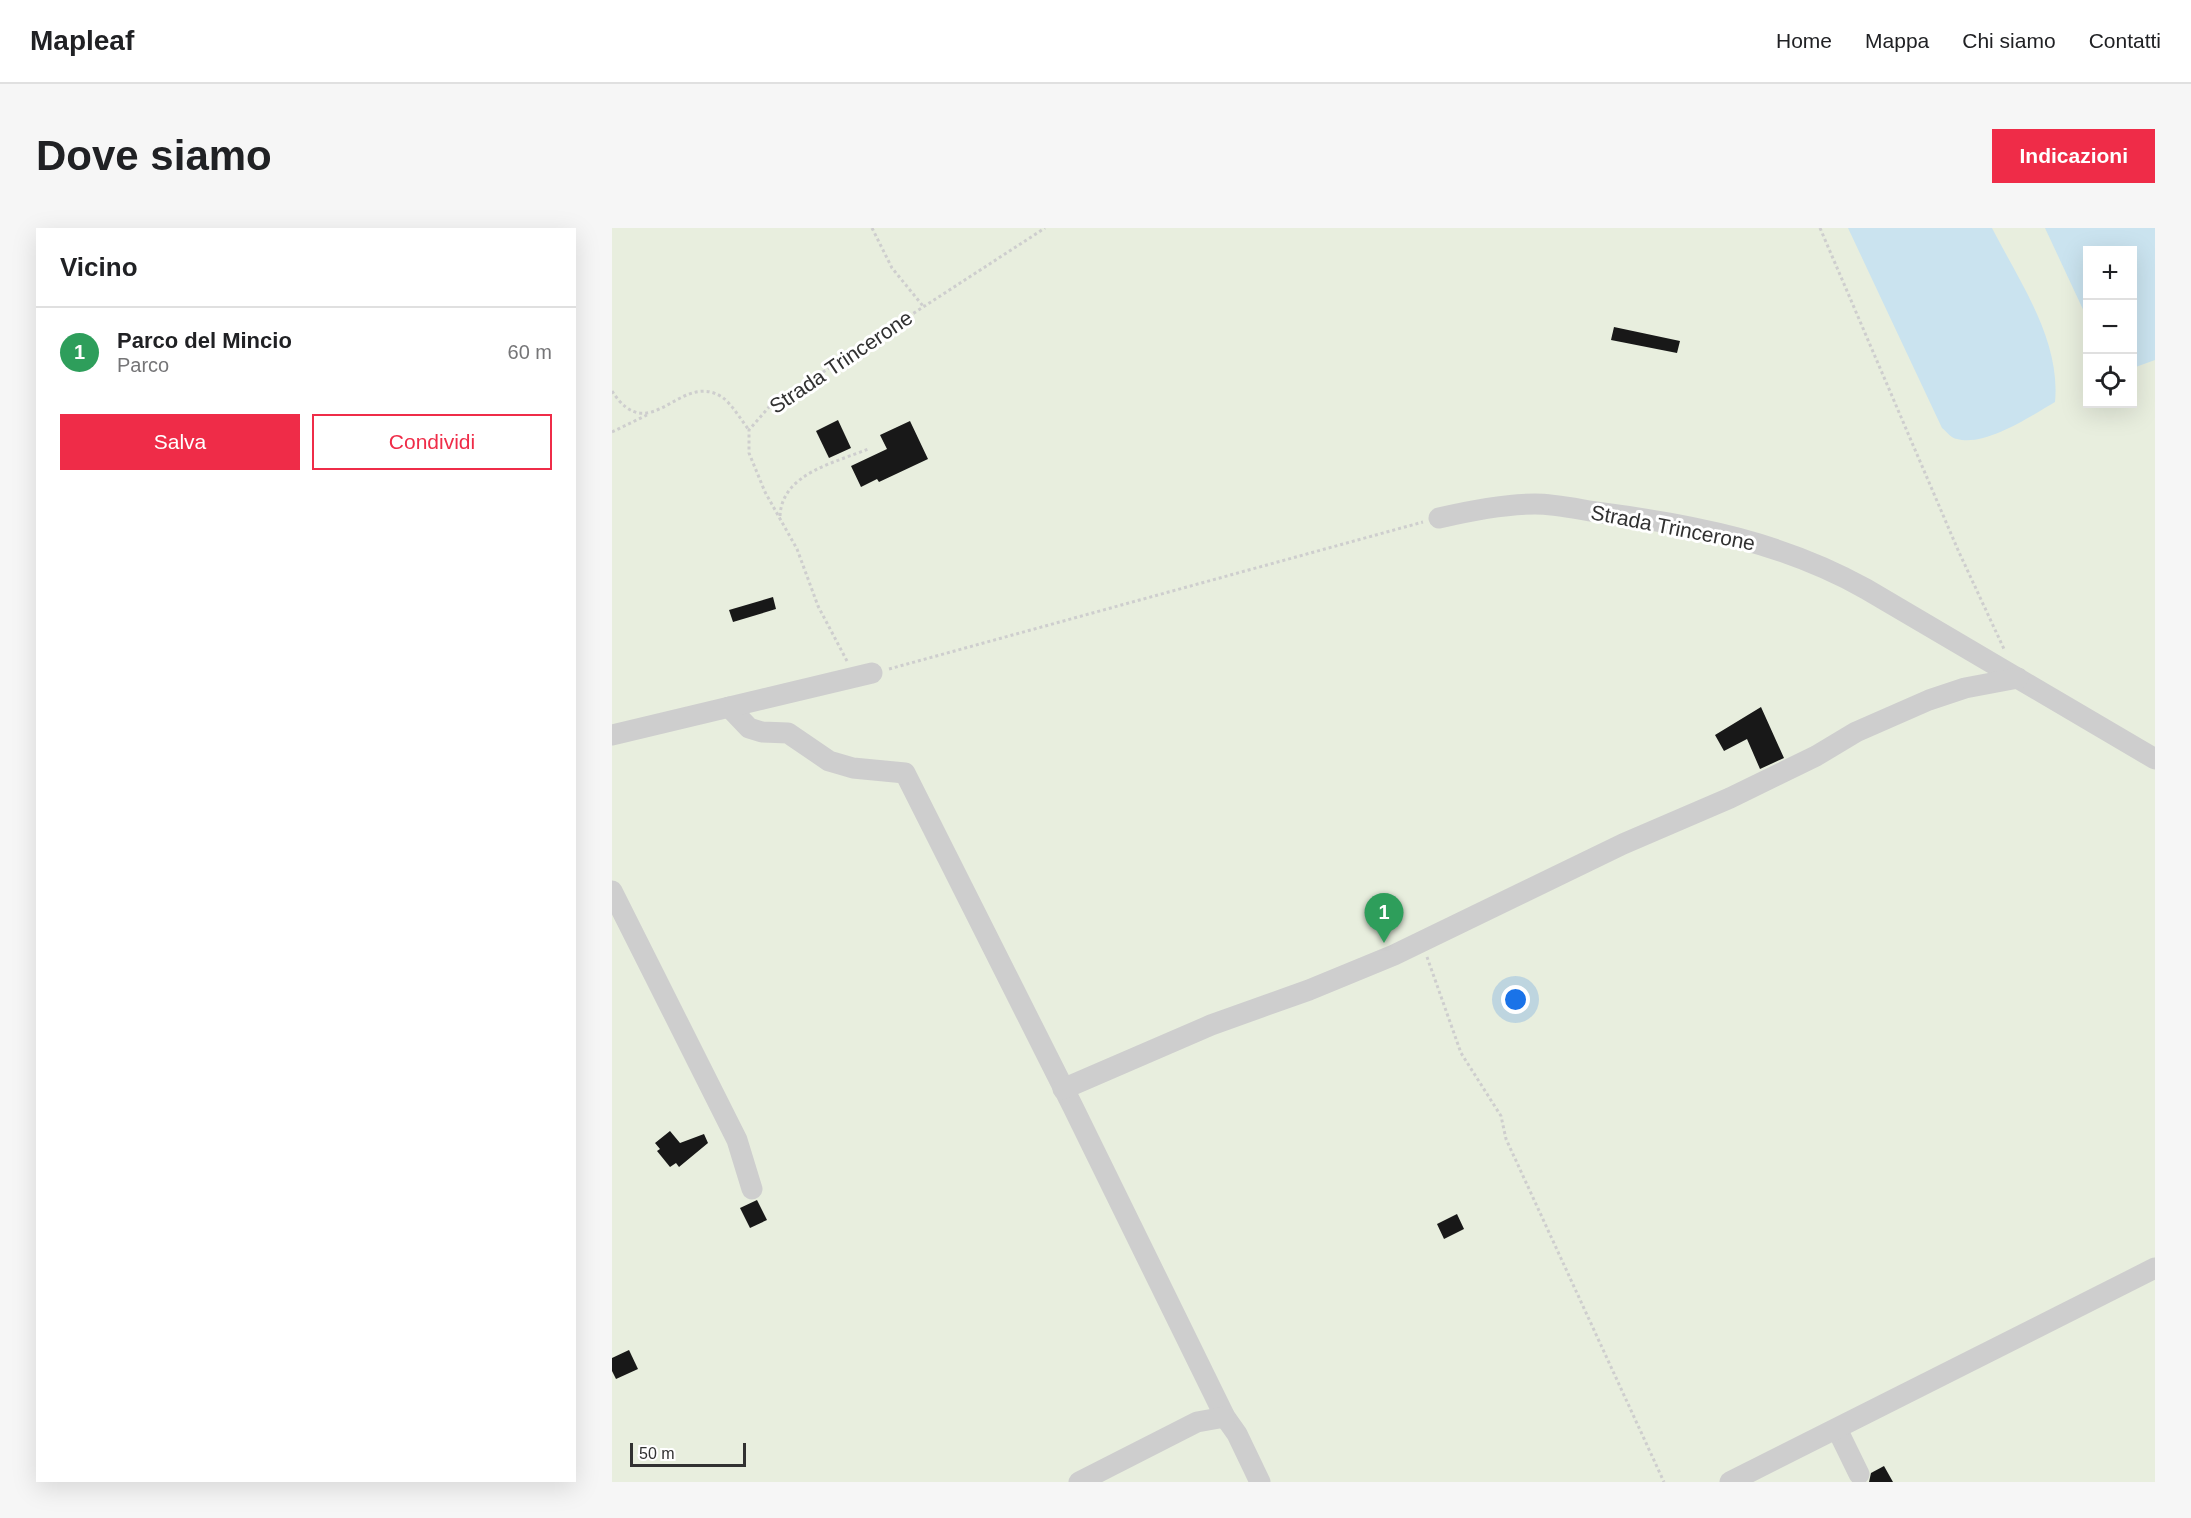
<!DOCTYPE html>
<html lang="it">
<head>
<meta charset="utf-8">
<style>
  :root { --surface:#fff; --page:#f6f6f6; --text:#202124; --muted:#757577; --line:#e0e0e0; --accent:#ef2c48 }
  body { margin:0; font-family:Helvetica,sans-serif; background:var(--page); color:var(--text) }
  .controls { position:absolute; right:18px; top:18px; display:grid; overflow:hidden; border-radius:0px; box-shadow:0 6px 24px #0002 }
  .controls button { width:54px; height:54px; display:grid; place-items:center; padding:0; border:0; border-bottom:2px solid var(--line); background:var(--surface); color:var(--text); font:30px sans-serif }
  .scale { position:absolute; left:18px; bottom:15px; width:116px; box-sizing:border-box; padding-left:6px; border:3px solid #313131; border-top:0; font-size:16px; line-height:21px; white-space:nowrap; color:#313131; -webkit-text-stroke:4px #fff; paint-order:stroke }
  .you { position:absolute; left:904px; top:772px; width:21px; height:21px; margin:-15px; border:4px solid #fff; border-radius:50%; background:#1a73e8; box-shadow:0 0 0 9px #1a73e833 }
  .badge { display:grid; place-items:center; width:39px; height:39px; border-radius:50%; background:var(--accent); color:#fff; font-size:20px; font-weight:700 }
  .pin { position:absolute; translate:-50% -50px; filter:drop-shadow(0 2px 3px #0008) }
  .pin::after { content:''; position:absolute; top:32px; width:21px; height:18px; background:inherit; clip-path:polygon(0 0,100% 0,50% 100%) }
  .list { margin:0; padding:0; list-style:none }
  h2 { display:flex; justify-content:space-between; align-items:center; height:78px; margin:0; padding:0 24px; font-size:26px }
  h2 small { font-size:20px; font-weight:400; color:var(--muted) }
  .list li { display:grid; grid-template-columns:39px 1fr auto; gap:18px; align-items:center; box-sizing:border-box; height:90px; padding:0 24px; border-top:2px solid var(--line) }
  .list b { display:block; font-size:22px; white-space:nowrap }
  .list p { margin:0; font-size:20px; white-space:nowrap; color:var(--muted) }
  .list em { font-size:20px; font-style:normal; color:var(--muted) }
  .actions { display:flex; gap:12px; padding:18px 24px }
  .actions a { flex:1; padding:14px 0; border:2px solid var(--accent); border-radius:0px; text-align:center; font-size:21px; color:var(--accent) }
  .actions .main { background:var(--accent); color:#fff }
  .icon { flex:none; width:33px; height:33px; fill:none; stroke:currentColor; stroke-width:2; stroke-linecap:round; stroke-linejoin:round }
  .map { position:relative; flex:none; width:1543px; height:1254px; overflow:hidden; border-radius:0px }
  header { display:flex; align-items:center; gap:36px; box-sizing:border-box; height:84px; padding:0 30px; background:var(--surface); border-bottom:2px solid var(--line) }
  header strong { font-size:28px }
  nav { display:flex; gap:33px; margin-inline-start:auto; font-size:21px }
  .intro { display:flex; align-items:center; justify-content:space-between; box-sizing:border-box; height:144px; padding:0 36px }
  h1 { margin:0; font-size:42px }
  .button { padding:15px 27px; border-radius:0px; background:var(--accent); color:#fff; font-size:21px; font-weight:700 }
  main { display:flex; gap:36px; padding:0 36px }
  aside { flex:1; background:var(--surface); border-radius:0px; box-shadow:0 6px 24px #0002 }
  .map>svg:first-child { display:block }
  .green { fill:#e8eede; fill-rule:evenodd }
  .water { fill:#cae3ef }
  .building { fill:#181818 }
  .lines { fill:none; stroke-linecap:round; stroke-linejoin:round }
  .path { stroke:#cecece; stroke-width:3; stroke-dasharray:3 3; stroke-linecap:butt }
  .minor { stroke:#cecece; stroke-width:21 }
  .labels { text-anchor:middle; stroke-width:6; stroke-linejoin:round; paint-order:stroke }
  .street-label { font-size:21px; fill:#313131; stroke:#fff }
</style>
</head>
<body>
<header>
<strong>Mapleaf</strong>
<nav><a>Home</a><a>Mappa</a><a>Chi siamo</a><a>Contatti</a></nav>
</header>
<div class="intro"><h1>Dove siamo</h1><a class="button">Indicazioni</a></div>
<main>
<aside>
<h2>Vicino<small></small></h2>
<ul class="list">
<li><span class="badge" style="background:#2e9e5b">1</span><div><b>Parco del Mincio</b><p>Parco</p></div><em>60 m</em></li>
</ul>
<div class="actions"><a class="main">Salva</a><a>Condividi</a></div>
</aside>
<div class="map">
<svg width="1543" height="1254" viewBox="0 0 1543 1254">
  <rect width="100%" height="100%" fill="#fff"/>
  <path class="green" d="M0,0H1543V1254H0ZM1476,22H1520V176H1476Z"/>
  <g class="water">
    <path d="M1236,0H1380C1407,53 1449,112 1443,174C1419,188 1373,219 1345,211C1339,210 1335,204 1330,200Z"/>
    <path d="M1433,0H1543V132L1521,140L1520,22H1476L1475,90Z"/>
  </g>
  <g class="building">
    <path d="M1002,99L1068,113L1065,125L999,112Z"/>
    <path d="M226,192L239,220L217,230L204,203Z"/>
    <path d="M298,193L316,231L267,254L265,251L249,259L239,238L275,221L268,207Z"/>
    <path d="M161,369L164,381L121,394L117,382Z"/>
    <path d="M1149,479L1172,530L1148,541L1135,511L1112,523L1103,507Z"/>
    <path d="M58,903L68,915L92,906L96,915L67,939L64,935L58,939L45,923L48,921L43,915Z"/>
    <path d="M145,972L155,992L138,1000L128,980Z"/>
    <path d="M845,986L852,1001L832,1011L825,996Z"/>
    <path d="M17,1122L26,1141L4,1151L0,1143V1130Z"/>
    <path d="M1272,1238L1281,1254H1257L1259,1245Z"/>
  </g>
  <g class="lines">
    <g class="path">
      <path d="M260,0L280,40L311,78"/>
      <path d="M1208,0L1346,322L1392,421"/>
      <path d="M0,163C38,222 68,142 110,169C120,176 129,192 137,202"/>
      <path d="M0,204L35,187"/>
      <path d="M168,288C170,245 223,235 256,221"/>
      <path d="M235,433L206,378L185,321L153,264L137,225V202L157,179L433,0"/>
      <path d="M277,441L811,294"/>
      <path d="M815,729L849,825L889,888L894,911L1052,1254"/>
    </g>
    <g class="minor">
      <path d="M827,290C857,283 892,276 923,276C945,276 969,282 991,285C1083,297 1172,315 1254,361L1543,531"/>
      <path d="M117,479L137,500L150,504L176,505L217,533L241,540L293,545L461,879L613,1189L625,1206L648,1254"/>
      <path d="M0,507L260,445"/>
      <path d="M0,663L125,912L140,961"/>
      <path d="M451,861L599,797L697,762L782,727L1011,616L1118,570L1204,528L1244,504L1317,472L1353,460L1406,450"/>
      <path d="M1225,1201L1247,1246"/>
      <path d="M467,1254L585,1194L613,1189"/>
      <path d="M1118,1254L1543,1040"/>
    </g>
  </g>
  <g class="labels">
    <g class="street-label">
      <text transform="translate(229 134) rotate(-34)" y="7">Strada Trincerone</text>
      <text transform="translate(1061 300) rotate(11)" y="7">Strada Trincerone</text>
    </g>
  </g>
</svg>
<div class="controls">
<button>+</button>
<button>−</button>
<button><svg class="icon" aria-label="locate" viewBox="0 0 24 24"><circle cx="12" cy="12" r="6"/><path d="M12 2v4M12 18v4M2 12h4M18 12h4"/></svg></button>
</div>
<div class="scale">50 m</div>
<div class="you"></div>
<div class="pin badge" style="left:772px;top:715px;background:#2e9e5b">1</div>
</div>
</main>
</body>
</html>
